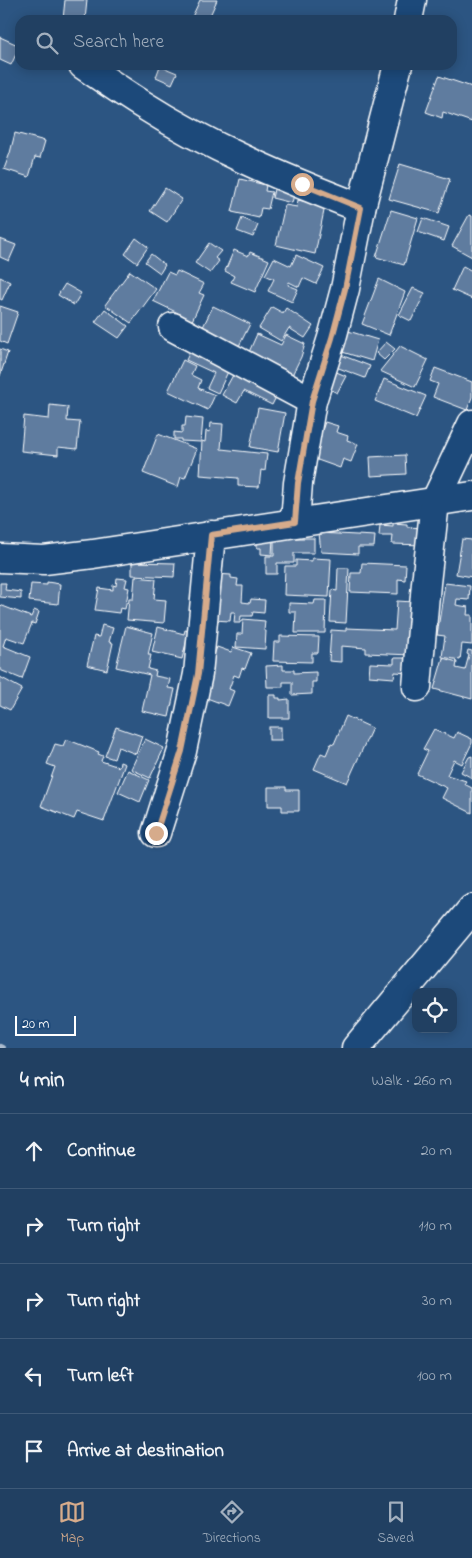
<!DOCTYPE html>
<html lang="en">
<head>
<meta charset="utf-8">
<style>
  :root { --surface:#214062; --page:#294768; --text:#f1f3f6; --muted:#a2afbe; --line:#3e5977; --accent:#d6ab8b }
  body { margin:0; font-family:"Indie Flower",sans-serif; background:var(--page); color:var(--text) }
  .controls { position:absolute; right:15px; bottom:15px; display:grid; overflow:hidden; border-radius:10px; box-shadow:0 2px 12px #0003 }
  .controls button { width:45px; height:45px; display:grid; place-items:center; padding:0; border:0; border-bottom:1px solid var(--line); background:var(--surface); color:var(--text); font:25px sans-serif }
  .scale { position:absolute; left:15px; bottom:12px; width:61px; box-sizing:border-box; padding-left:5px; border:2px solid #fff; border-top:0; font-size:14px; line-height:18px; white-space:nowrap; color:#fff; -webkit-text-stroke:4px #1f4a7a; paint-order:stroke }
  .stop { position:absolute; width:15px; height:15px; margin:-11px; border:4px solid #d6ab8b; border-radius:50%; background:#fff }
  .stop.end { background:#d6ab8b; border-color:#fff; box-shadow:0 1px 5px #0008 }
  .list { margin:0; padding:0; list-style:none }
  h2 { display:flex; justify-content:space-between; align-items:center; height:65px; margin:0; padding:0 20px; font-size:21px }
  h2 small { font-size:16px; font-weight:400; color:var(--muted) }
  .list li { display:grid; grid-template-columns:32px 1fr auto; gap:15px; align-items:center; box-sizing:border-box; height:75px; padding:0 20px; border-top:1px solid var(--line) }
  .list b { display:block; font-size:19px; white-space:nowrap }
  .list em { font-size:16px; font-style:normal; color:var(--muted) }
  .icon { flex:none; width:28px; height:28px; fill:none; stroke:currentColor; stroke-width:2; stroke-linecap:round; stroke-linejoin:round }
  .map { position:relative; flex:none; width:472px; height:1048px; overflow:hidden }
  .search { position:absolute; background:var(--surface); box-shadow:0 2px 12px #0003; left:15px; right:15px; top:15px; height:55px; display:flex; align-items:center; gap:12px; box-sizing:border-box; padding:0 18px; border-radius:15px; color:var(--muted); font-size:19px }
  .sheet { height:440px; background:var(--surface) }
  nav { display:flex; justify-content:space-around; align-items:center; box-sizing:border-box; height:70px; border-top:1px solid var(--line); background:var(--surface); font-size:14px; color:var(--muted) }
  nav a { display:grid; justify-items:center; gap:2px }
  nav .on { color:var(--accent) }
  .map>svg:first-child { display:block }
  .lines { fill:none; stroke-linecap:round; stroke-linejoin:round }
  .stream { stroke:#acbcce; stroke-width:6 }
  .building { fill:#5e7c9f; stroke:#fff }
  .minor-casing { stroke:#fff; stroke-width:31 }
  .major-casing { stroke:#fff; stroke-width:31 }
  .minor { stroke:#1f4a7a; stroke-width:28 }
  .major { stroke:#1f4a7a; stroke-width:28 }
  .route { stroke:#d6ab8b; stroke-width:6 }
</style>
</head>
<body>
<div class="map">
<svg width="472" height="1048" viewBox="0 0 472 1048">
  <rect width="100%" height="100%" fill="#2c5582"/>
  <filter id="ink" filterUnits="userSpaceOnUse"><feTurbulence type="fractalNoise" baseFrequency=".02" numOctaves="2"/><feDisplacementMap in="SourceGraphic" scale="10" xChannelSelector="R" yChannelSelector="G"/><feConvolveMatrix kernelMatrix="1 2 1 2 8 2 1 2 1" color-interpolation-filters="sRGB"/></filter>
  <g filter="url(#ink)">
    <g class="lines">
      <path class="stream" d="M0,1047L2,1048"/>
    </g>
    <g class="building">
      <path d="M65,0H87L85,20L63,19Z"/>
      <path d="M200,0H217L208,20H198L192,17Z"/>
      <path d="M0,37L20,46L11,65L0,60Z"/>
      <path d="M160,66L177,73L172,84L156,77Z"/>
      <path d="M439,76L472,87V122L443,112L442,118L426,112Z"/>
      <path d="M15,133L45,141L40,158L35,157L29,177L4,169L10,153Z"/>
      <path d="M400,164L450,179L439,213L389,199Z"/>
      <path d="M240,179L266,185L265,191L272,192L268,209L261,208L259,218L232,212Z"/>
      <path d="M275,185L295,190L292,203L272,198Z"/>
      <path d="M165,188L182,199L167,222L150,211Z"/>
      <path d="M298,200L325,206L315,254L276,245L285,205L297,207Z"/>
      <path d="M391,210L418,218L404,265L376,257Z"/>
      <path d="M469,215L472,216V257L452,246Z"/>
      <path d="M242,218L258,225L253,237L237,231Z"/>
      <path d="M423,218L449,227L444,241L418,232Z"/>
      <path d="M136,238L148,247L137,263L125,254Z"/>
      <path d="M0,239L16,245L9,261L0,257Z"/>
      <path d="M209,243L221,251L215,258L219,261L210,273L195,263Z"/>
      <path d="M234,250L248,256L250,252L269,260L255,292L231,282L234,276L225,271Z"/>
      <path d="M151,254L165,265L160,273L145,262Z"/>
      <path d="M296,255L324,268L316,284L303,278L299,287L289,282L288,285L298,289L292,302L268,291L274,279L265,275L274,258L291,266Z"/>
      <path d="M463,266L472,271V299L452,290Z"/>
      <path d="M130,271L156,289L131,323L105,305Z"/>
      <path d="M177,271L204,284L199,293L204,295L191,323L176,316L178,313L153,301L168,272L175,275Z"/>
      <path d="M0,277L10,282L2,300L0,299Z"/>
      <path d="M379,279L405,292L389,335L362,324Z"/>
      <path d="M65,284L81,293L74,305L58,295Z"/>
      <path d="M413,288L425,293L411,321L399,315Z"/>
      <path d="M0,306L18,312L7,344L0,341Z"/>
      <path d="M213,306L250,324L239,346L202,329Z"/>
      <path d="M272,307L283,313L286,308L313,326L305,338L289,328L281,341L259,328Z"/>
      <path d="M105,309L128,326L119,338L95,322Z"/>
      <path d="M345,330L378,340L372,361L339,351Z"/>
      <path d="M257,334L281,345L286,335L305,344L301,357L288,383L245,361Z"/>
      <path d="M386,342L395,349L384,360L376,353Z"/>
      <path d="M194,343L233,361L218,393L207,388L214,373L186,360Z"/>
      <path d="M400,346L428,360L415,387L380,371Z"/>
      <path d="M0,349L8,352L0,376Z"/>
      <path d="M341,355L370,366L365,378L336,367Z"/>
      <path d="M183,360L195,366L191,375L201,380L198,388L215,395L208,410L168,391Z"/>
      <path d="M238,366L280,389L272,405L244,391L237,403L222,395Z"/>
      <path d="M435,368L472,382V397L467,410L433,397L438,384L430,381Z"/>
      <path d="M334,371L346,376L337,393L326,387Z"/>
      <path d="M384,379L426,396L416,418L375,401Z"/>
      <path d="M50,405L68,407L67,421L80,422L77,449L58,447V455L21,451L24,416L49,419Z"/>
      <path d="M258,408L285,413L278,452L250,447Z"/>
      <path d="M186,417L203,419L201,442L181,441V439H174V432L182,433V426H185Z"/>
      <path d="M325,422L338,426L336,432L348,436L347,440L358,444L351,462L343,459L340,468L312,458Z"/>
      <path d="M211,423L223,424L221,449L267,454L265,471L261,470L259,487L238,486V478L200,475L202,441L205,442L206,431L210,432Z"/>
      <path d="M158,434L197,449L185,478L181,477L178,487L143,473Z"/>
      <path d="M405,455L406,474L371,476L370,457Z"/>
      <path d="M393,523L407,524V527L425,528L424,545L392,544L393,536H379L380,525L393,526Z"/>
      <path d="M319,533L375,536L374,547H358V554L321,552Z"/>
      <path d="M257,538H273L272,555L261,554V548H257Z"/>
      <path d="M274,538H314V553H294V563H277V574H266V556H274Z"/>
      <path d="M462,539L472,540V577L456,574Z"/>
      <path d="M312,558L331,559L329,597L284,595L285,566H296V560L312,561Z"/>
      <path d="M132,562L175,563L174,577L132,575Z"/>
      <path d="M362,563L406,565L405,580L398,579V594L350,592L351,573H361Z"/>
      <path d="M338,568H349L346,623L330,622L332,590L337,591Z"/>
      <path d="M216,574L231,575V578L238,579L237,586H243L242,602L250,603L251,599L265,600L264,613L253,612L252,616H241L240,623H234L235,612H231L230,621L213,620Z"/>
      <path d="M135,577L156,579L154,599L166,600L164,623L127,620L129,599H133Z"/>
      <path d="M117,578L127,579L125,587L129,588L125,609L120,608L119,613L95,610L99,588L113,590V585L116,586Z"/>
      <path d="M47,582L60,584L58,604L29,601L31,584L47,585Z"/>
      <path d="M0,583H6L5,590L21,592V599L0,597Z"/>
      <path d="M445,583L470,586L469,600L457,599L456,605L468,607L467,615H472V645L462,644L460,660L442,657L445,636L437,635Z"/>
      <path d="M315,600H326L325,633H295L296,612H289V603L314,604Z"/>
      <path d="M397,601L414,602L411,655L366,653V648L341,646V662L329,661L331,630L346,631V628L395,630Z"/>
      <path d="M0,605L31,617L34,610L39,612L35,624L32,623L24,643L6,637L3,646L30,657L22,679L0,670Z"/>
      <path d="M243,619L265,621L264,631H266L265,649L236,647L237,634H242Z"/>
      <path d="M102,625L113,628L109,642L113,643L107,670L87,665L94,636L99,637Z"/>
      <path d="M126,626L153,633L148,655H151L148,669L156,671L155,676L170,679L168,688L175,689L169,717L142,711L150,675L116,667Z"/>
      <path d="M158,627L184,634L185,630L189,631L182,659L152,652Z"/>
      <path d="M280,636L319,637L318,653H312V662L273,661L274,642H280Z"/>
      <path d="M217,647L231,652L233,647L251,653L245,669L242,668L239,677L234,675L229,689L234,691L228,706L199,695Z"/>
      <path d="M468,650L472,651V699L434,689L443,658L457,662L456,668L465,670L469,655L467,654Z"/>
      <path d="M394,658H409L408,673L395,672L394,678L369,676L370,663L394,664Z"/>
      <path d="M283,665V670H294V673L316,672V682H312V694L292,695V682H283V687H267L266,666Z"/>
      <path d="M0,677L22,689L10,710L0,705Z"/>
      <path d="M269,695H276V698H280V700L289,699V718H269Z"/>
      <path d="M346,716L372,728L347,783L314,769L321,753L326,755L331,743L334,744Z"/>
      <path d="M116,727L142,736L136,754L118,747L114,759L105,756Z"/>
      <rect x="269" y="727" width="12" height="13"/>
      <path d="M434,729L454,738L457,732L472,739V743L462,764L454,760L447,775L466,781L464,784L472,788V813L442,798L447,788L417,774L428,751L423,749Z"/>
      <path d="M66,739L99,752L98,754L103,756L101,761L119,767L120,762L125,764L104,821L77,812L74,819L41,806L55,767L47,764L55,744L63,746Z"/>
      <path d="M145,739L164,748L150,778L131,769Z"/>
      <path d="M472,756V778L461,772L469,757Z"/>
      <path d="M128,770L149,780L140,802L118,792Z"/>
      <path d="M268,787H286V790H299V811H282V806H268Z"/>
    </g>
    <g class="lines">
      <g class="minor-casing">
        <g id="minor">
          <path d="M408,20L412,0"/>
          <path d="M83,65C102,78 121,91 140,103C209,147 285,179 361,208L398,65"/>
          <path d="M173,327L312,401"/>
          <path d="M295,522L298,483L312,401L332,338L345,289L361,208"/>
          <path d="M0,558L44,560L93,554L472,496"/>
          <path d="M417,687L426,583L435,502L472,424"/>
          <path d="M156,833L182,751L198,674L211,535"/>
        </g>
      </g>
      <g class="major-casing">
        <path id="major" d="M356,1048L472,909"/>
      </g>
      <use href="#minor" class="minor"/>
      <use href="#major" class="major"/>
    </g>
  </g>
  <g class="lines" filter="url(#ink)">
    <path class="route" d="M156,833L182,751L198,674L211,535L295,522L298,483L312,401L332,338L345,289L361,208L302,184"/>
  </g>
</svg>
<div class="controls">
<button><svg class="icon" aria-label="locate" viewBox="0 0 24 24"><circle cx="12" cy="12" r="6"/><path d="M12 2v4M12 18v4M2 12h4M18 12h4"/></svg></button>
</div>
<div class="scale">20 m</div>
<div class="stop" style="left:302px;top:184px"></div>
<div class="stop end" style="left:156px;top:833px"></div>
<div class="search"><svg class="icon" aria-label="search" viewBox="0 0 24 24"><circle cx="10" cy="10" r="6"/><path d="M15 15l6 6"/></svg>Search here</div>
</div>
<section class="sheet">
<h2>4 min<small>Walk · 260 m</small></h2>
<ul class="list">
<li><svg class="icon" aria-label="ahead" viewBox="0 0 24 24"><path d="M12 20V5M6 11l6-6 6 6"/></svg><div><b>Continue</b></div><em>20 m</em></li>
<li><svg class="icon" aria-label="right" viewBox="0 0 24 24"><path d="M7 20v-9h11M14 6l5 5-5 5"/></svg><div><b>Turn right</b></div><em>110 m</em></li>
<li><svg class="icon" aria-label="right" viewBox="0 0 24 24"><path d="M7 20v-9h11M14 6l5 5-5 5"/></svg><div><b>Turn right</b></div><em>30 m</em></li>
<li><svg class="icon" aria-label="left" viewBox="0 0 24 24"><path d="M17 20v-9H6M10 6l-5 5 5 5"/></svg><div><b>Turn left</b></div><em>100 m</em></li>
<li><svg class="icon" aria-label="arrive" viewBox="0 0 24 24"><path d="M6 21V4h12l-3 4 3 4H6"/></svg><div><b>Arrive at destination</b></div></li>
</ul>
</section>
<nav>
<a class="on"><svg class="icon" aria-label="map" viewBox="0 0 24 24"><path d="M3 6l6-2 6 2 6-2v14l-6 2-6-2-6 2zM9 4v14M15 6v14"/></svg>Map</a>
<a><svg class="icon" aria-label="directions" viewBox="0 0 24 24"><path d="M12 3l9 9-9 9-9-9zM9 14v-3h6M13 9l2 2-2 2"/></svg>Directions</a>
<a><svg class="icon" aria-label="saved" viewBox="0 0 24 24"><path d="M7 4h10v16l-5-4-5 4z"/></svg>Saved</a>
</nav>
</body>
</html>
